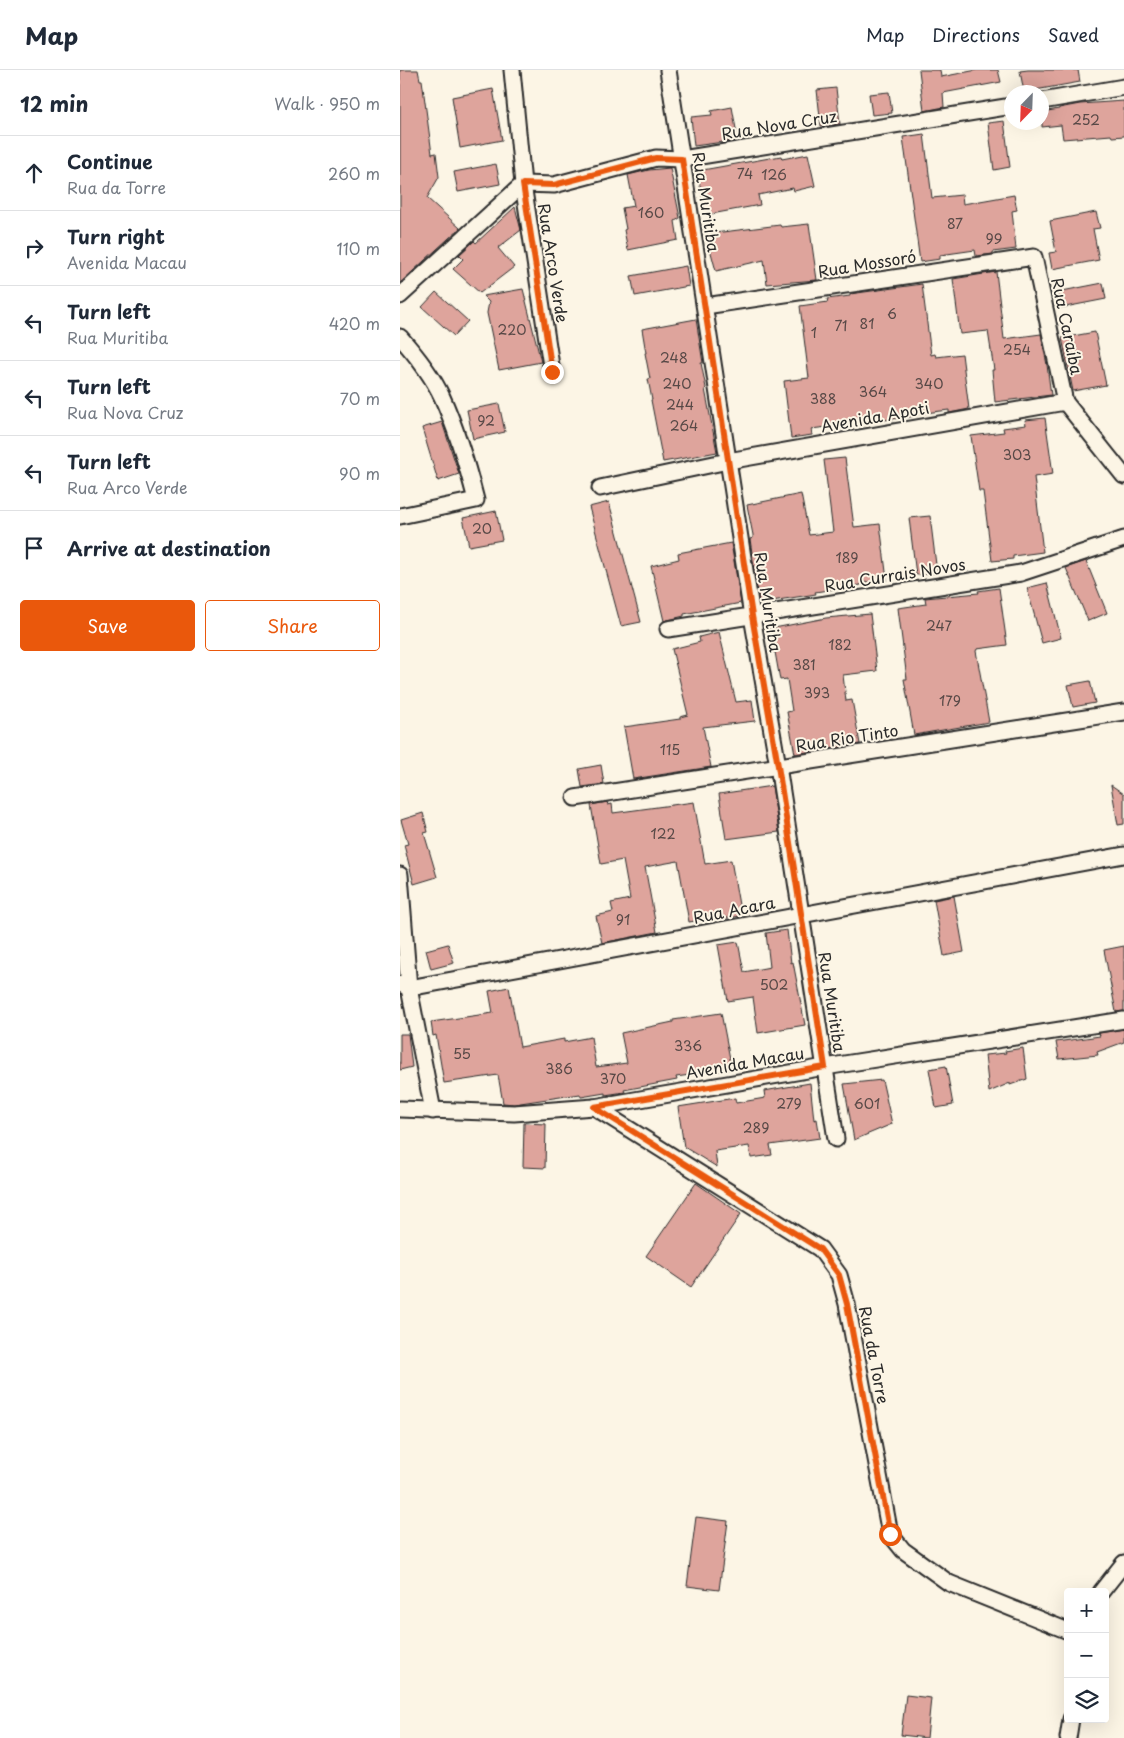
<!DOCTYPE html>
<html lang="en">
<head>
<meta charset="utf-8">
<style>
  :root { --surface:#fff; --page:#f6f6f7; --text:#1f2937; --muted:#747a83; --line:#e0e1e3; --accent:#ea580c }
  body { margin:0; font-family:"Playpen Sans",sans-serif; background:var(--page); color:var(--text) }
  .controls { position:absolute; right:15px; bottom:15px; display:grid; overflow:hidden; border-radius:5px; box-shadow:0 5px 20px #0002 }
  .controls button { width:45px; height:45px; display:grid; place-items:center; padding:0; border:0; border-bottom:1px solid var(--line); background:var(--surface); color:var(--text); font:25px sans-serif }
  .compass { position:absolute; left:604px; top:15px; width:45px; height:45px; border-radius:50%; background:var(--surface); box-shadow:0 5px 20px #0002; rotate:203deg }
  .stop { position:absolute; width:15px; height:15px; margin:-11px; border:4px solid #ea580c; border-radius:50%; background:#fff }
  .stop.end { background:#ea580c; border-color:#fff; box-shadow:0 1px 5px #0008 }
  .list { margin:0; padding:0; list-style:none }
  h2 { display:flex; justify-content:space-between; align-items:center; height:65px; margin:0; padding:0 20px; font-size:21px }
  h2 small { font-size:16px; font-weight:400; color:var(--muted) }
  .list li { display:grid; grid-template-columns:32px 1fr auto; gap:15px; align-items:center; box-sizing:border-box; height:75px; padding:0 20px; border-top:1px solid var(--line) }
  .list b { display:block; font-size:19px; white-space:nowrap }
  .list p { margin:0; font-size:16px; white-space:nowrap; color:var(--muted) }
  .list em { font-size:16px; font-style:normal; color:var(--muted) }
  .actions { display:flex; gap:10px; padding:15px 20px }
  .actions a { flex:1; padding:11px 0; border:1px solid var(--accent); border-radius:5px; text-align:center; font-size:18px; color:var(--accent) }
  .actions .main { background:var(--accent); color:#fff }
  .icon { flex:none; width:28px; height:28px; fill:none; stroke:currentColor; stroke-width:2; stroke-linecap:round; stroke-linejoin:round }
  .map { position:relative; flex:none; width:724px; height:1668px; overflow:hidden }
  header { display:flex; align-items:center; gap:30px; box-sizing:border-box; height:70px; padding:0 25px; background:var(--surface); border-bottom:1px solid var(--line) }
  header strong { font-size:24px }
  nav { display:flex; gap:28px; margin-inline-start:auto; font-size:18px }
  main { display:flex }
  aside { flex:1; background:var(--surface) }
  .map>svg:first-child { display:block }
  .building { fill:#dea49c; stroke:#2b2b2b }
  .lines { fill:none; stroke-linecap:round; stroke-linejoin:round }
  .minor-casing { stroke:#2b2b2b; stroke-width:19 }
  .minor { stroke:#fcf5e5; stroke-width:15 }
  .route { stroke:#ea580c; stroke-width:6 }
  .labels { text-anchor:middle; stroke-width:4; stroke-linejoin:round; paint-order:stroke }
  .number-label { font-size:14px; fill:#584947 }
  .street-label { font-size:16px; fill:#2b2b2b; stroke:#fcf5e5 }
</style>
</head>
<body>
<header>
<strong>Map</strong>
<nav><a>Map</a><a>Directions</a><a>Saved</a></nav>
</header>
<main>
<aside>
<h2>12 min<small>Walk · 950 m</small></h2>
<ul class="list">
<li><svg class="icon" aria-label="ahead" viewBox="0 0 24 24"><path d="M12 20V5M6 11l6-6 6 6"/></svg><div><b>Continue</b><p>Rua da Torre</p></div><em>260 m</em></li>
<li><svg class="icon" aria-label="right" viewBox="0 0 24 24"><path d="M7 20v-9h11M14 6l5 5-5 5"/></svg><div><b>Turn right</b><p>Avenida Macau</p></div><em>110 m</em></li>
<li><svg class="icon" aria-label="left" viewBox="0 0 24 24"><path d="M17 20v-9H6M10 6l-5 5 5 5"/></svg><div><b>Turn left</b><p>Rua Muritiba</p></div><em>420 m</em></li>
<li><svg class="icon" aria-label="left" viewBox="0 0 24 24"><path d="M17 20v-9H6M10 6l-5 5 5 5"/></svg><div><b>Turn left</b><p>Rua Nova Cruz</p></div><em>70 m</em></li>
<li><svg class="icon" aria-label="left" viewBox="0 0 24 24"><path d="M17 20v-9H6M10 6l-5 5 5 5"/></svg><div><b>Turn left</b><p>Rua Arco Verde</p></div><em>90 m</em></li>
<li><svg class="icon" aria-label="arrive" viewBox="0 0 24 24"><path d="M6 21V4h12l-3 4 3 4H6"/></svg><div><b>Arrive at destination</b></div></li>
</ul>
<div class="actions"><a class="main">Save</a><a>Share</a></div>
</aside>
<div class="map">
<svg width="724" height="1668" viewBox="0 0 724 1668">
  <rect width="100%" height="100%" fill="#fcf5e5"/>
  <filter id="ink" filterUnits="userSpaceOnUse"><feTurbulence type="fractalNoise" baseFrequency=".02" numOctaves="2"/><feDisplacementMap in="SourceGraphic" scale="10" xChannelSelector="R" yChannelSelector="G"/><feConvolveMatrix kernelMatrix="1 2 1 2 8 2 1 2 1" color-interpolation-filters="sRGB"/></filter>
  <g filter="url(#ink)">
    <g class="building">
      <path d="M0,0H18L20,10H22L32,84L36,83L39,107L27,128L60,158L0,213Z"/>
      <path d="M519,0H540L541,7L577,0H598L601,12L543,23L544,37L524,41Z"/>
      <path d="M628,0H678L680,12L624,22L620,1Z"/>
      <path d="M436,18L440,54L421,56L417,20Z"/>
      <path d="M93,19L102,70L60,78L52,27Z"/>
      <path d="M489,22L492,43L472,45L469,24Z"/>
      <path d="M724,31V66L712,67L711,65L663,69L661,55L642,57V42L659,39V38L680,34Z"/>
      <path d="M332,37L338,70L294,76L291,47L312,45L311,41Z"/>
      <path d="M604,51L610,97L594,100L588,53Z"/>
      <path d="M524,64L532,128L562,125L563,134L614,125L617,140L612,141L616,179L593,182V184L576,186L575,180L540,185V189L520,192L503,67Z"/>
      <path d="M408,84L415,116L394,121L393,118L358,125L360,135L306,145L297,101L381,86L382,89Z"/>
      <path d="M96,94L100,114L58,122L54,102Z"/>
      <path d="M270,98L280,148L275,151L278,170L228,180L224,160L226,159L222,138L234,136L228,105L249,100Z"/>
      <path d="M115,137L121,160L98,178L114,197L80,223L53,199L63,189L59,185L74,171L76,173Z"/>
      <path d="M696,142L700,158L693,159L699,190L652,199L649,183L656,182L650,151Z"/>
      <path d="M409,154L417,210L367,214L364,190L316,201L306,164L380,155L381,157Z"/>
      <path d="M286,196L289,216L235,226L231,206Z"/>
      <path d="M596,202L604,269L641,264L647,295L651,325L595,332L592,300H594L588,261L560,264L553,209Z"/>
      <path d="M703,213L706,229L660,238L657,222Z"/>
      <path d="M522,214L531,285L535,284L536,287L562,284L569,339L549,343V340L517,344V346L411,359L412,365L391,368L384,311L409,308L400,236L428,232L427,229L450,226V224Z"/>
      <path d="M123,219L141,292L99,300L87,243L89,232L83,226Z"/>
      <path d="M36,222L68,251L54,266L22,237Z"/>
      <path d="M296,249L303,293H301L306,318L305,319L317,382L263,392L251,330H252L248,309H250L245,283H246L242,259Z"/>
      <path d="M695,262L706,315L673,321L662,268Z"/>
      <path d="M99,334L105,362L73,369L67,340Z"/>
      <path d="M645,348L653,404L634,407L643,482L613,486V489L592,491L583,421H579L571,366L604,362L603,358L626,355L625,350Z"/>
      <path d="M42,352L59,404L38,411L22,358Z"/>
      <path d="M445,388L454,457L480,454L487,510L461,513V515L415,522L416,524L359,533L350,469L353,468V465L347,435L401,424L409,465L433,462L424,390Z"/>
      <path d="M209,432L241,552L221,556L189,437Z"/>
      <path d="M96,441L102,470L69,476L63,448Z"/>
      <path d="M530,446L537,503L516,505L509,448Z"/>
      <path d="M331,473L341,533L284,544V546L264,551L251,496L279,489L278,483Z"/>
      <path d="M686,491L707,543L688,551L666,498Z"/>
      <path d="M647,513L661,568L642,573L627,518Z"/>
      <path d="M599,518L607,575L577,579L576,581L589,652L514,665L504,609H507L498,538L526,534L525,528L579,523L578,521Z"/>
      <path d="M470,544L477,601L443,605L446,631L452,630L460,674L395,684L387,642L392,641L387,609L380,610L375,582H372L369,559L426,548Z"/>
      <path d="M319,562L336,632L352,630L355,651L303,657L311,697L233,709L224,657L280,649V647L288,645L272,579L300,572L299,567Z"/>
      <path d="M690,611L695,633L673,637L668,615Z"/>
      <path d="M201,695L204,714L182,717L179,699Z"/>
      <path d="M711,715L724,724V754L718,755Z"/>
      <path d="M372,716L379,762L326,769L319,724Z"/>
      <path d="M207,732L208,735L212,734L213,743L294,732L305,794L331,790L341,846L321,849L320,847L289,852L278,791L245,797L257,862L202,873L196,846L213,842L211,833L230,829L223,790L201,794L191,735Z"/>
      <path d="M23,743L28,762L24,763L37,807L14,814L4,775L8,774L1,750Z"/>
      <path d="M554,826L564,882L544,886L534,830Z"/>
      <path d="M387,860L391,893L393,892L405,955L358,963L353,927L328,931L318,875L338,872L344,902L370,897L366,863Z"/>
      <path d="M48,874L54,893L31,899L26,880Z"/>
      <path d="M724,876V941L716,942L704,880Z"/>
      <path d="M109,917L120,977L164,969V972L191,967L196,997L227,993L221,963L273,952V950L321,943L332,999L276,1007L277,1010L224,1020L225,1022L218,1023L205,1025V1023L181,1027L180,1024L114,1034L103,1033L98,1005L44,1013L36,965L33,966L31,952L93,943L89,921Z"/>
      <path d="M724,959V972L697,982L698,985L659,989L656,972L700,966L699,963Z"/>
      <path d="M0,964H8L12,997L0,1000Z"/>
      <path d="M623,978L627,1009L610,1015V1013L589,1022L585,985L606,983L605,981Z"/>
      <path d="M546,996L553,1035L536,1038L529,999Z"/>
      <path d="M482,1010L492,1054L454,1070L444,1014Z"/>
      <path d="M410,1013L414,1050L417,1049L420,1068L370,1075L372,1085L351,1088L349,1076L315,1081L317,1097L284,1077L278,1037L335,1028L336,1033L365,1028L364,1021Z"/>
      <path d="M124,1053L146,1054L145,1098L123,1097Z"/>
      <path d="M296,1113L341,1144L291,1217L246,1186Z"/>
      <path d="M296,1447L328,1451L319,1520L287,1516Z"/>
      <path d="M506,1625L531,1628L527,1668L501,1665Z"/>
    </g>
    <g class="lines">
      <g class="minor-casing">
        <g id="minor">
          <path d="M112,0L123,114L152,302"/>
          <path d="M268,0L352,546L378,696L436,1069"/>
          <path d="M642,31L724,17"/>
          <path d="M123,114L154,115L256,88L282,89L612,36"/>
          <path d="M0,226L123,114"/>
          <path d="M305,236L634,187L665,332"/>
          <path d="M0,267C16,285 32,305 42,327C57,360 67,395 76,430L0,446"/>
          <path d="M200,418L328,391L665,332L724,406"/>
          <path d="M268,559L621,503L724,469"/>
          <path d="M175,728L724,642"/>
          <path d="M0,805L9,918L33,1041"/>
          <path d="M0,914L9,918L724,785"/>
          <path d="M194,1037L420,1179L439,1205L447,1234L490,1464L503,1480L549,1513L668,1561"/>
          <path d="M0,1039L114,1043L194,1037L425,997L724,950"/>
          <path d="M701,1522L724,1493"/>
          <path d="M668,1668L671,1649"/>
        </g>
      </g>
      <use href="#minor" class="minor"/>
    </g>
  </g>
  <g class="lines" filter="url(#ink)">
    <path class="route" d="M152,302L123,114L154,115L256,88L282,89L352,546L378,696L425,997L194,1037L420,1179L439,1205L447,1234L490,1464"/>
  </g>
  <g class="labels">
    <g class="number-label">
      <text x="686" y="55">252</text>
      <text x="345" y="109">74</text>
      <text x="374" y="110">126</text>
      <text x="251" y="148">160</text>
      <text x="555" y="159">87</text>
      <text x="594" y="174">99</text>
      <text x="492" y="249">6</text>
      <text x="467" y="259">81</text>
      <text x="441" y="261">71</text>
      <text x="112" y="265">220</text>
      <text x="414" y="268">1</text>
      <text x="617" y="285">254</text>
      <text x="274" y="293">248</text>
      <text x="277" y="319">240</text>
      <text x="529" y="319">340</text>
      <text x="473" y="327">364</text>
      <text x="423" y="334">388</text>
      <text x="280" y="340">244</text>
      <text x="86" y="356">92</text>
      <text x="284" y="361">264</text>
      <text x="617" y="390">303</text>
      <text x="82" y="464">20</text>
      <text x="447" y="493">189</text>
      <text x="539" y="561">247</text>
      <text x="440" y="580">182</text>
      <text x="404" y="600">381</text>
      <text x="417" y="628">393</text>
      <text x="550" y="636">179</text>
      <text x="270" y="685">115</text>
      <text x="263" y="769">122</text>
      <text x="223" y="855">91</text>
      <text x="374" y="920">502</text>
      <text x="288" y="981">336</text>
      <text x="62" y="989">55</text>
      <text x="159" y="1004">386</text>
      <text x="213" y="1014">370</text>
      <text x="389" y="1039">279</text>
      <text x="467" y="1039">601</text>
      <text x="356" y="1063">289</text>
    </g>
    <g class="street-label">
      <text transform="translate(379 55) rotate(-9)" y="6">Rua Nova Cruz</text>
      <text transform="translate(306 132) rotate(81)" y="6">Rua Muritiba</text>
      <text transform="translate(153 193) rotate(81)" y="6">Rua Arco Verde</text>
      <text transform="translate(467 194) rotate(-9)" y="6">Rua Mossoró</text>
      <text transform="translate(667 256) rotate(78)" y="6">Rua Caraíba</text>
      <text transform="translate(475 347) rotate(-10)" y="6">Avenida Apoti</text>
      <text transform="translate(495 505) rotate(-9)" y="6">Rua Currais Novos</text>
      <text transform="translate(368 532) rotate(81)" y="6">Rua Muritiba</text>
      <text transform="translate(447 668) rotate(-9)" y="6">Rua Rio Tinto</text>
      <text transform="translate(334 840) rotate(-11)" y="6">Rua Acara</text>
      <text transform="translate(432 932) rotate(81)" y="6">Rua Muritiba</text>
      <text transform="translate(345 993) rotate(-10)" y="6">Avenida Macau</text>
      <text transform="translate(474 1285) rotate(79)" y="6">Rua da Torre</text>
    </g>
  </g>
</svg>
<div class="controls">
<button>+</button>
<button>−</button>
<button><svg class="icon" aria-label="layers" viewBox="0 0 24 24"><path d="M12 4l9 5-9 5-9-5zM3 14l9 5 9-5"/></svg></button>
</div>
<svg class="compass" viewBox="-18 -18 36 36"><path d="M0-13l5 13h-10z" fill="#e53935"/><path d="M0 13l5-13h-10z" fill="#747a83"/></svg>
<div class="stop" style="left:490px;top:1464px"></div>
<div class="stop end" style="left:152px;top:302px"></div>
</div>
</main>
</body>
</html>
